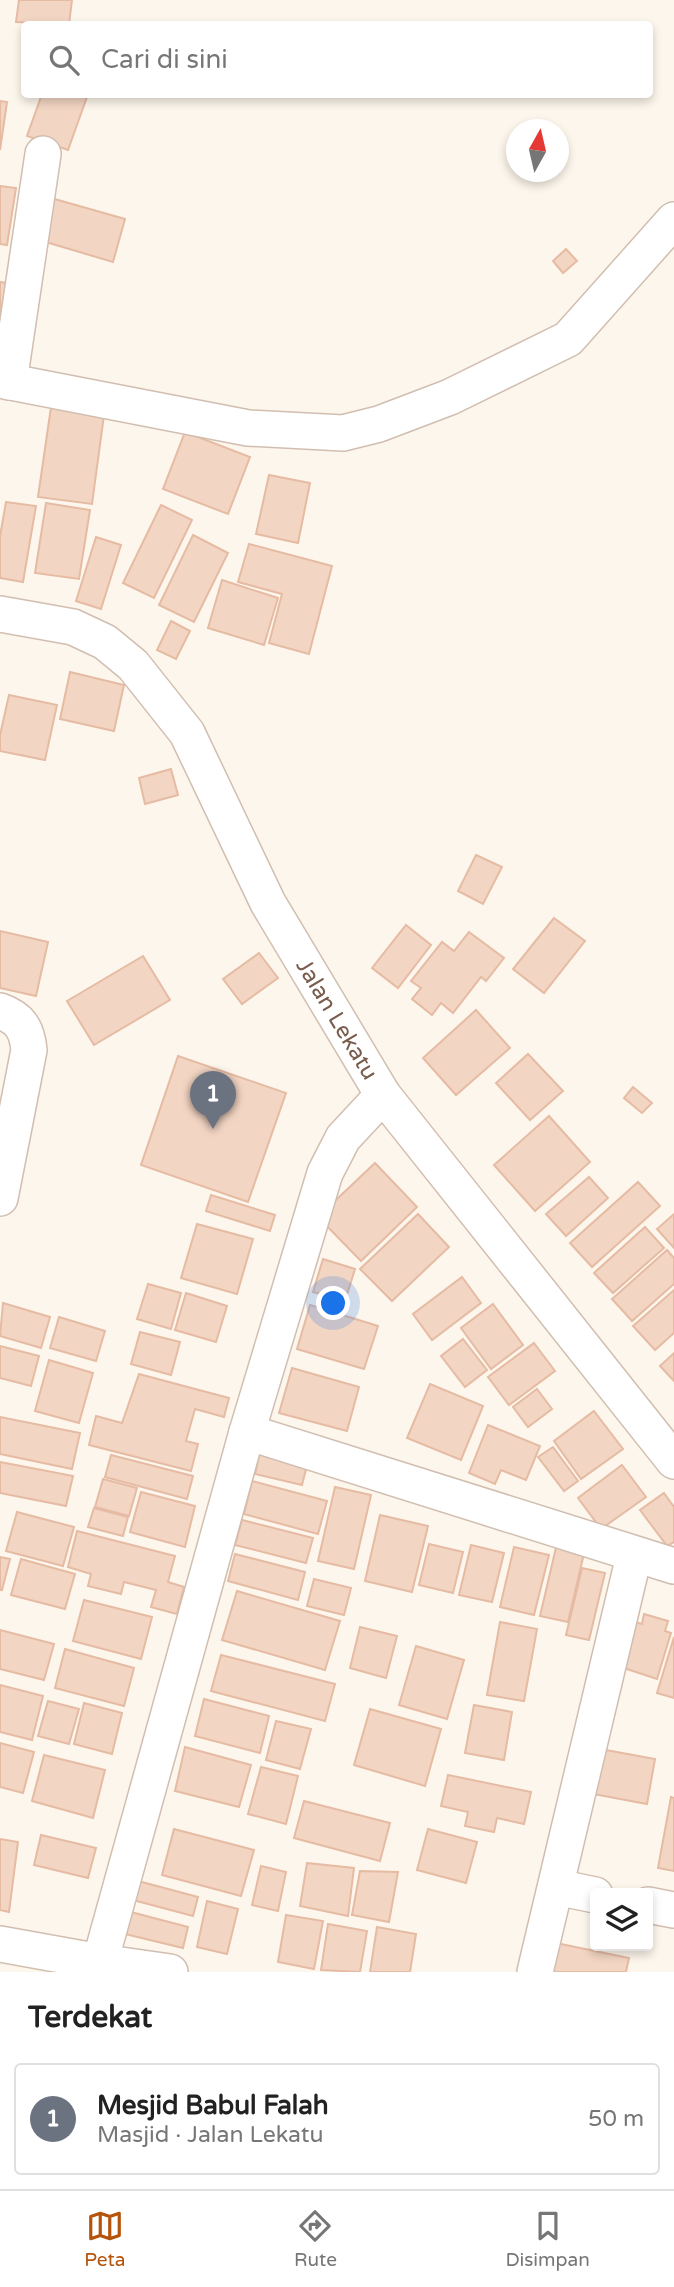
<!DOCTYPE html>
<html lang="id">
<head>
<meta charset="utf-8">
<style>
  :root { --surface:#fff; --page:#f6f6f6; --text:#222; --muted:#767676; --line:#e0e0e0; --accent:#b45309 }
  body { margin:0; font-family:"Varela Round",sans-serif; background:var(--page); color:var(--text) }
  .controls { position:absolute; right:21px; bottom:21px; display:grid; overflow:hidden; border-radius:7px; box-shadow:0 4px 10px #0003 }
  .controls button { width:63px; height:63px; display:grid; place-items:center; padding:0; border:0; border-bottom:2px solid var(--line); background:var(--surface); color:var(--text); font:35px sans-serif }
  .compass { position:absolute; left:506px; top:119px; width:63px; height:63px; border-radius:50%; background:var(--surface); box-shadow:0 4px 10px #0003; rotate:8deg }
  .you { position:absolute; left:334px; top:1304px; width:24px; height:24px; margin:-18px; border:5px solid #fff; border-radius:50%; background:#1a73e8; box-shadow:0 0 0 10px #1a73e833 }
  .badge { display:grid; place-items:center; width:46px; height:46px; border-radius:50%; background:var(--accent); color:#fff; font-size:23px; font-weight:700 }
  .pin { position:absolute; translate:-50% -58px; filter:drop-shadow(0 2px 4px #0008) }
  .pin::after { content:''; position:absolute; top:37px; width:24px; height:21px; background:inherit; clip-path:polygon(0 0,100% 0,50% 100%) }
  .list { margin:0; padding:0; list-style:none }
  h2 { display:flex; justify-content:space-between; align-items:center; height:91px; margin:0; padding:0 28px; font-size:30px }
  h2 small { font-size:23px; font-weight:400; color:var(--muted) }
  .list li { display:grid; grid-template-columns:46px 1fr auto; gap:21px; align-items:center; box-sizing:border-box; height:112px; margin:0 14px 14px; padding:0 14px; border:2px solid var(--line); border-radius:7px }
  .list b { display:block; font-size:26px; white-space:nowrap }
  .list p { margin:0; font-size:23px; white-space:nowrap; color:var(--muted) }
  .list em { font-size:23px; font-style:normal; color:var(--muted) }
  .icon { flex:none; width:38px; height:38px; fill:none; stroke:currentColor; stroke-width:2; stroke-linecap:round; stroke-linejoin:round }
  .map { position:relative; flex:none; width:674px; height:1972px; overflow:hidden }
  .search { position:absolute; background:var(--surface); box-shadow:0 4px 10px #0003; left:21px; right:21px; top:21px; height:77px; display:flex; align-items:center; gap:18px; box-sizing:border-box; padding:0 24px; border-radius:7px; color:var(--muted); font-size:26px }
  .sheet { height:217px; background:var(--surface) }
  nav { display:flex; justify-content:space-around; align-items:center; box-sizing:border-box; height:98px; border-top:2px solid var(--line); background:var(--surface); font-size:19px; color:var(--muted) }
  nav a { display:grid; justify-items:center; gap:4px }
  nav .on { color:var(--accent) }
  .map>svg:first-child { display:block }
  .building { fill:#f3d5c3; stroke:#e6bba3; stroke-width:2 }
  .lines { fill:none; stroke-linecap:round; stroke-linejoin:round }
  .street-casing { stroke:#d1beb0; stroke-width:38 }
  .street { stroke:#fff; stroke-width:35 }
  .labels { text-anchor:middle; stroke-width:7; stroke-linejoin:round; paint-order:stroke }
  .street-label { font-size:23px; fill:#7a5c4d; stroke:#fffaf3 }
</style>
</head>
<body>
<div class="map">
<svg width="674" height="1972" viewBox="0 0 674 1972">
  <rect width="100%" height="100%" fill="#fdf6ec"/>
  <g class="building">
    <path d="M19,0H72L69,24L16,22Z"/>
    <path d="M42,94H88L68,150L27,136Z"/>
    <path d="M0,101L7,102L0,150Z"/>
    <path d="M0,186L16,188L7,245L0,244Z"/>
    <path d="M51,198L125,219L113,262L39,240Z"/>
    <path d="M566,249L577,261L563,273L553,261Z"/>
    <path d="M0,282L7,283L0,328Z"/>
    <path d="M51,407L104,415L92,504L38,497Z"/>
    <path d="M185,432L250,457L228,514L163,489Z"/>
    <path d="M269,475L310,483L298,543L256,534Z"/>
    <path d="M6,502L36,506L23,582L0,578V536Z"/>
    <path d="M46,503L90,510L79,579L35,573Z"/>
    <path d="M161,505L192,520L154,598L123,583Z"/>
    <path d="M193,535L228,553L194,622L159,605Z"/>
    <path d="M96,537L121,545L101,609L76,601Z"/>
    <path d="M249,544L332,566L309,654L269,643L282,594L238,582Z"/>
    <path d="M222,580L278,598L264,645L208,628Z"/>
    <path d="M171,621L190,631L176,659L157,650Z"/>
    <path d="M70,672L124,685L114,731L60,719Z"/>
    <path d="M9,695L57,705L45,760L0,751V735Z"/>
    <path d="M171,769L178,795L145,804L139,778Z"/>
    <path d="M476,855L502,867L483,904L458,891Z"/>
    <path d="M554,918L585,941L544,993L513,969Z"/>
    <path d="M406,925L431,945L398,988L372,968Z"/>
    <path d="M0,931L48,942L36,996L0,988Z"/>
    <path d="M469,932L504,958L486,981L481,977L453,1013L441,1003L432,1015L412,999L421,988L411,981L442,942L454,951Z"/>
    <path d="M259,953L278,978L242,1004L223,979Z"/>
    <path d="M143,956L170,1000L94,1045L67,1001Z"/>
    <path d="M476,1010L510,1048L456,1095L423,1058Z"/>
    <path d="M528,1054L563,1091L530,1120L496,1083Z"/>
    <path d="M178,1056L286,1093L248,1202L141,1165Z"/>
    <path d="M633,1087L652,1103L642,1113L624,1098Z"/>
    <path d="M549,1116L590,1162L535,1211L494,1165Z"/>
    <path d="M375,1163L417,1207L361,1261L318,1217Z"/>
    <path d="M589,1177L608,1198L566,1236L546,1214Z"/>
    <path d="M638,1182L660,1206L592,1267L570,1243Z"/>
    <path d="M211,1195L275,1215L270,1231L206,1211Z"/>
    <path d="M418,1214L449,1247L392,1301L360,1269Z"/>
    <path d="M674,1214V1248L657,1229Z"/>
    <path d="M197,1224L253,1239L237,1294L181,1278Z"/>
    <path d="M645,1227L664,1248L613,1293L594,1273Z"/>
    <path d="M667,1250L674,1258V1284L632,1321L612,1299Z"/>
    <path d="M323,1259L355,1269L345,1301L313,1292Z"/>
    <path d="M462,1277L481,1303L432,1340L413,1314Z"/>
    <path d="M148,1284L181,1293L171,1329L137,1319Z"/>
    <path d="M674,1290V1333L655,1350L633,1326Z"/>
    <path d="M186,1293L227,1306L216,1342L175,1330Z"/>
    <path d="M3,1303L50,1317L41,1348L0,1336Z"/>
    <path d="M493,1304L523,1345L491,1369L461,1328Z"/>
    <path d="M310,1305L378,1326L364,1369L297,1349Z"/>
    <path d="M59,1317L105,1331L96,1361L50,1348Z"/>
    <path d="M140,1332L180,1342L171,1375L131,1364Z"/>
    <path d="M463,1339L487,1370L465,1387L441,1356Z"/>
    <path d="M534,1343L555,1371L509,1405L488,1377Z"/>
    <path d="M0,1346L39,1356L31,1386L0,1378Z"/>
    <path d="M674,1353V1381L660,1366Z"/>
    <path d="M49,1360L93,1373L79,1423L35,1411Z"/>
    <path d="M292,1368L359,1387L347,1431L279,1413Z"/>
    <path d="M139,1374L229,1398L224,1417L195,1409L186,1441L198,1444L191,1471L89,1445L96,1416L122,1423Z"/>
    <path d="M430,1384L483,1406L461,1460L407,1438Z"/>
    <path d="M537,1389L552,1409L528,1427L513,1407Z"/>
    <path d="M594,1411L623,1449L581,1479L554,1441Z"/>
    <path d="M0,1417L80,1433L72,1469L0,1454Z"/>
    <path d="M488,1425L540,1446L526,1480L501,1470L495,1484L469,1473Z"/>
    <path d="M553,1447L578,1481L564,1491L538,1457Z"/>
    <path d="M260,1451L308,1461L302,1485L255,1474Z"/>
    <path d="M111,1455L193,1476L187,1499L105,1477Z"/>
    <path d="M0,1462L73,1476L66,1506L0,1493Z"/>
    <path d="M622,1465L646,1497L601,1529L578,1498Z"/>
    <path d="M103,1479L137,1488L129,1516L95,1507Z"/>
    <path d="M252,1481L327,1501L318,1534L244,1514Z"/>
    <path d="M335,1487L371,1495L354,1569L318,1561Z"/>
    <path d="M141,1492L195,1506L185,1547L130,1532Z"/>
    <path d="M664,1493L674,1507V1542L667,1546L640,1510Z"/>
    <path d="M94,1508L128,1517L123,1536L88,1527Z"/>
    <path d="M17,1512L74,1527L63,1566L6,1551Z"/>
    <path d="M380,1515L428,1526L412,1592L365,1581Z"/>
    <path d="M242,1520L313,1538L306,1563L235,1545Z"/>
    <path d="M77,1531L175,1556L168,1582L184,1587L177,1614L151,1607L156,1590L124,1582L121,1594L88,1586L91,1574L68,1567Z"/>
    <path d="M558,1539L586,1545L568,1622L540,1616Z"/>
    <path d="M429,1544L463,1552L453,1593L419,1585Z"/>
    <path d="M471,1545L504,1553L492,1602L459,1595Z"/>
    <path d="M514,1547L549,1555L534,1615L500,1607Z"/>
    <path d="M235,1554L305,1572L298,1600L228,1581Z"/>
    <path d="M0,1557L10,1559L2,1590H0Z"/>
    <path d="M21,1559L75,1574L65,1609L11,1595Z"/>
    <path d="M582,1568L605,1573L589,1640L566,1635Z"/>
    <path d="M314,1579L351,1588L344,1615L307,1606Z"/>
    <path d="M237,1591L340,1621L325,1670L222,1640Z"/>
    <path d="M84,1600L152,1617L141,1659L73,1641Z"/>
    <path d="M644,1614L668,1621L665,1631L671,1633L657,1679L621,1667L635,1622L642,1624Z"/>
    <path d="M500,1622L537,1629L524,1701L487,1695Z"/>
    <path d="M360,1627L397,1636L386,1678L350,1668Z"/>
    <path d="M0,1630L54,1644L44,1680L0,1669Z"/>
    <path d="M674,1637V1698L657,1693Z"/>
    <path d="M416,1646L464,1660L447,1719L399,1705Z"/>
    <path d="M65,1649L134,1668L124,1706L55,1688Z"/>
    <path d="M221,1655L335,1684L325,1721L211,1691Z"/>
    <path d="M0,1685L43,1696L32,1740L0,1732Z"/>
    <path d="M204,1699L269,1716L260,1753L195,1736Z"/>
    <path d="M48,1701L79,1709L69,1744L38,1736Z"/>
    <path d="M84,1703L122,1713L112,1754L74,1744Z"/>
    <path d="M474,1705L512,1712L504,1760L465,1753Z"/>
    <path d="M370,1709L441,1729L425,1786L354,1765Z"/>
    <path d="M276,1721L311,1729L300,1769L266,1760Z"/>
    <path d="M0,1743L34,1752L23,1793L0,1787Z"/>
    <path d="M185,1747L251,1765L239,1807L175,1791Z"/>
    <path d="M595,1748L655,1759L647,1804L588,1793Z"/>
    <path d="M44,1755L105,1770L93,1818L32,1801Z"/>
    <path d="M261,1767L298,1776L286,1824L248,1814Z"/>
    <path d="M448,1775L531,1792L524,1824L497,1818L494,1832L465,1826L468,1812L441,1806Z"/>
    <path d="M671,1797L674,1798V1871L658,1868Z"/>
    <path d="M304,1801L390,1823L380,1861L294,1838Z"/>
    <path d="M174,1829L254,1850L241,1896L162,1875Z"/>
    <path d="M428,1829L477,1842L466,1883L417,1870Z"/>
    <path d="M41,1835L96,1848L88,1878L34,1865Z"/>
    <path d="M0,1839L18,1842L9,1912L0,1910Z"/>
    <path d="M307,1863L354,1868L348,1916L300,1906Z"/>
    <path d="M261,1866L286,1872L278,1911L252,1905Z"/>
    <path d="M360,1871L398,1872L389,1922L352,1915Z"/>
    <path d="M138,1881L198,1897L193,1916L133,1900Z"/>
    <path d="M207,1901L238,1909L227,1954L197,1947Z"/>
    <path d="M131,1912L188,1927L183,1948L125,1934Z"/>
    <path d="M286,1915L323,1921L314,1969L278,1962Z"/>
    <path d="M328,1924L367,1931L360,1972L321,1970Z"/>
    <path d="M377,1927L416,1934L410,1972H370Z"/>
    <path d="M556,1943L629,1958L626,1972H550Z"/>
  </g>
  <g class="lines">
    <g class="street-casing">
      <g id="street">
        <path d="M0,380L248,428L343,433L379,424L450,397L568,339L674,220"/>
        <path d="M9,382L43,154"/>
        <path id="s1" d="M0,614L73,627L105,642L133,665L187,733L268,903L383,1095L674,1461"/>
        <path d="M0,1011C20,1018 27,1029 29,1050L0,1198"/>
        <path d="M247,1432L674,1566"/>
        <path d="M556,1887L595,1895"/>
        <path d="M648,1905L674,1910"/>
        <path d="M0,1944L100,1962"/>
        <path d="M170,1972L100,1962L247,1432L325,1173L343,1138L383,1095"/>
        <path d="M535,1972L634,1556"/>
      </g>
    </g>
    <use href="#street" class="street"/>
  </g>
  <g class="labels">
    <g class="street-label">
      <text dy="8" stroke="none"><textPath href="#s1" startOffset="556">Jalan Lekatu</textPath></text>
    </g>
  </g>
</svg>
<div class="controls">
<button><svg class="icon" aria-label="layers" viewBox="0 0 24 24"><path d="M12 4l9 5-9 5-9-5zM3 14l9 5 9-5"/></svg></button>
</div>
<svg class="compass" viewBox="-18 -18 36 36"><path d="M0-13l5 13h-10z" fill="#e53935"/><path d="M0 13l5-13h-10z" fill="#767676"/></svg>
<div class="you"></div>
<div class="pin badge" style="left:213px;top:1129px;background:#6b7280">1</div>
<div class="search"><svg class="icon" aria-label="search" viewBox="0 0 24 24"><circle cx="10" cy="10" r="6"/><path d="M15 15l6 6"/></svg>Cari di sini</div>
</div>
<section class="sheet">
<h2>Terdekat<small></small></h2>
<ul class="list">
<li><span class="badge" style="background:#6b7280">1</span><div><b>Mesjid Babul Falah</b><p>Masjid · Jalan Lekatu</p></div><em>50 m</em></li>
</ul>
</section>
<nav>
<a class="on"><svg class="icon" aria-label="map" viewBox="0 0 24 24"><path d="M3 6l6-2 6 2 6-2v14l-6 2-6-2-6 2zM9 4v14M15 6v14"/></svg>Peta</a>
<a><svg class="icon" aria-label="directions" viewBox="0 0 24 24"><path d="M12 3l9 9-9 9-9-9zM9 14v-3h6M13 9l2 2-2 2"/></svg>Rute</a>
<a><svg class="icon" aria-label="saved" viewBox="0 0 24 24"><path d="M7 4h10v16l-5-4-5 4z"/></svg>Disimpan</a>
</nav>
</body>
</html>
